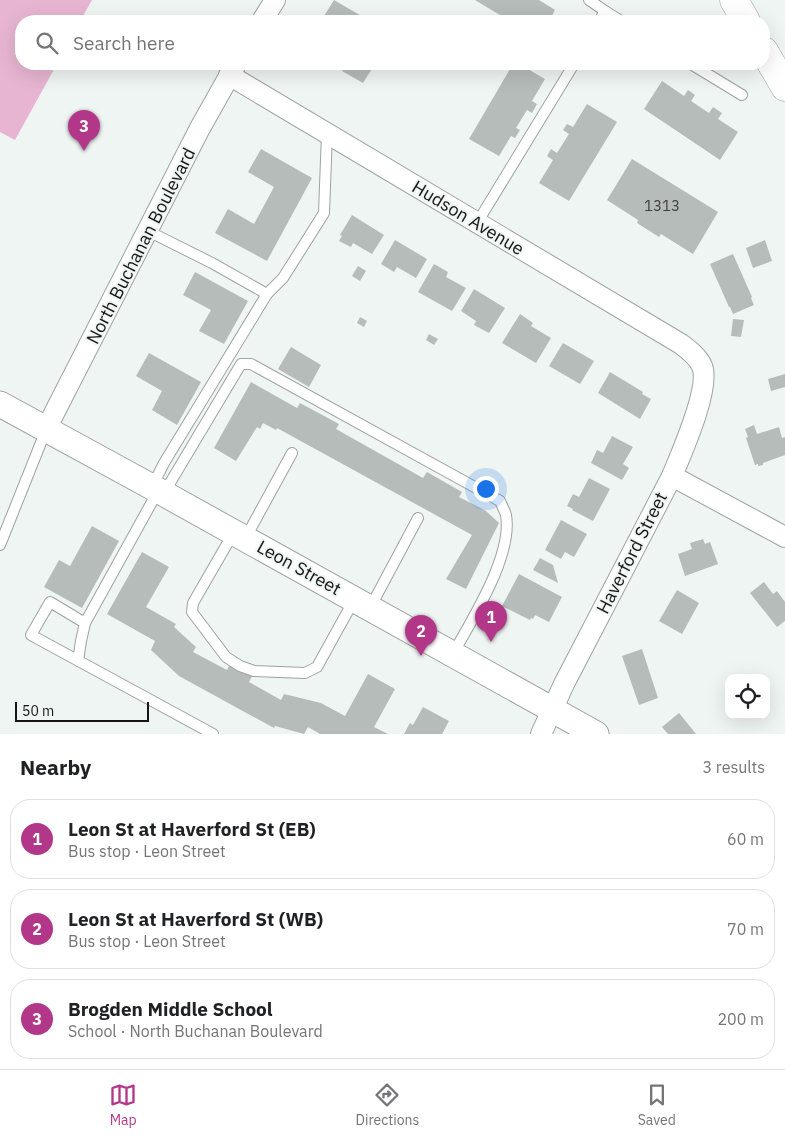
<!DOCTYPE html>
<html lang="en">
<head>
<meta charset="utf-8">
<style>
  :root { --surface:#fff; --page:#f6f6f6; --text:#202124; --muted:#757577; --line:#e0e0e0; --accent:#b23789 }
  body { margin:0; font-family:"IBM Plex Sans",sans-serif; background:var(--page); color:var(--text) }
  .controls { position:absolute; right:15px; bottom:15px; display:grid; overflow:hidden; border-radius:10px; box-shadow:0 5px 20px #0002 }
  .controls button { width:45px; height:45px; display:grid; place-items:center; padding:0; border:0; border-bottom:1px solid var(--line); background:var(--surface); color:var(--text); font:25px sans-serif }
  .scale { position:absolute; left:15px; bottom:12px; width:134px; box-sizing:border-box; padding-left:5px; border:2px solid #141615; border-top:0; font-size:14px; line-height:18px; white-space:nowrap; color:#141615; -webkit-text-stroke:4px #eff5f2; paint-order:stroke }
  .you { position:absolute; left:485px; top:488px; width:18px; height:18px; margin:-12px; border:4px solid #fff; border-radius:50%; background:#1a73e8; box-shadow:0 0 0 8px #1a73e833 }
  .badge { display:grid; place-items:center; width:32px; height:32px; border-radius:50%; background:var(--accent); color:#fff; font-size:16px; font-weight:700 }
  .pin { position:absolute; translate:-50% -41px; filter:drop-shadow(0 1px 2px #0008) }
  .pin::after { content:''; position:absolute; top:26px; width:18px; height:15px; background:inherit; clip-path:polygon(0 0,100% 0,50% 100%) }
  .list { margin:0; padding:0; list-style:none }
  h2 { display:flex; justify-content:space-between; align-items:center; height:65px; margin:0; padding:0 20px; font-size:21px }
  h2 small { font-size:16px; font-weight:400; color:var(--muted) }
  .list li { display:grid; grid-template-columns:32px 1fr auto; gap:15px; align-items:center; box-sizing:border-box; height:80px; margin:0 10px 10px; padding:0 10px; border:1px solid var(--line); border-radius:20px }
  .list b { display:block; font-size:19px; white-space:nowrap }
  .list p { margin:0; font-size:16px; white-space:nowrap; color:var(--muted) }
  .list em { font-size:16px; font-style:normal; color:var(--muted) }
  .icon { flex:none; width:28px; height:28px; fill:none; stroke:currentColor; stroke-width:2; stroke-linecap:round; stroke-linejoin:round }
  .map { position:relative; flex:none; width:785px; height:734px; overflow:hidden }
  .search { position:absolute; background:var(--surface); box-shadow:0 5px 20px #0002; left:15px; right:15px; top:15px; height:55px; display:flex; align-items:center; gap:12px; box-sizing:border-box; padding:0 18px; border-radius:20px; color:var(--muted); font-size:19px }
  .sheet { height:335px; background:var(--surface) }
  nav { display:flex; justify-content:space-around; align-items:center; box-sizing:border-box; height:70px; border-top:1px solid var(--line); background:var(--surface); font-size:14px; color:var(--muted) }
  nav a { display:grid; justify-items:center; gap:2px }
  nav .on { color:var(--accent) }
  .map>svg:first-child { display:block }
  .green { fill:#e7b5d1 }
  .building { fill:#b6bcb9 }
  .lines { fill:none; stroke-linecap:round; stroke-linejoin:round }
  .service-casing { stroke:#9da3a0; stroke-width:12 }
  .minor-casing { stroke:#9da3a0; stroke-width:22 }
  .tertiary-casing { stroke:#9da3a0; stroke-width:27 }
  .motorway-casing { stroke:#9da3a0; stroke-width:29 }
  .service { stroke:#fff; stroke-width:10 }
  .minor { stroke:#fff; stroke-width:20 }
  .tertiary { stroke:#fff; stroke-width:25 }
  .motorway { stroke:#fff; stroke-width:28 }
  .labels { text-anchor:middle; stroke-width:4; stroke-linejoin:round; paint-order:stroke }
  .number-label { font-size:15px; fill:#3c403e }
  .street-label { font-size:18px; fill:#141615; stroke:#eff5f2 }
</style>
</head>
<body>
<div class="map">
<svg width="785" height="734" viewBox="0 0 785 734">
  <rect width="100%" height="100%" fill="#eff5f2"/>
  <path class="green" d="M0,0H92L80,21H21V64H57L15,140L0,132Z"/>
  <g class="building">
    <path d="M334,0L370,21H321Z"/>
    <path d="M475,0H539L555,10L549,21H510Z"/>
    <path d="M347,64H375L363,83L342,71Z"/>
    <path d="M513,64H519L545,79L532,101L537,104L532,113L527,110L516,128L520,130L515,138L511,136L499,156L469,139Z"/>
    <path d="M662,81L684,96L688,90L695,95L691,101L709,113L713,107L722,113L718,119L738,132L720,160L644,109Z"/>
    <path d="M587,104L617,122L569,201L539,183L553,160L547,156L551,149L557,153L569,134L563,130L567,124L573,127Z"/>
    <path d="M261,149L312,178L267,261L215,233L228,209L254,224L274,187L248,172Z"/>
    <path d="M632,159L718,212L693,254L661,234L659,237L637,223L638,220L607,200Z"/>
    <path d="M352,215L384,235L372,254L353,243L351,247L339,241L342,236L340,235Z"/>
    <path d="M395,240L427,259L416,278L397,267L394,272L381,264Z"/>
    <path d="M765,240L772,261L753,268L746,248Z"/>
    <path d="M733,254L752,297L751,298L754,305L733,314L730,307H729L710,264Z"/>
    <path d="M434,264L448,272L446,277L466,288L452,311L418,292Z"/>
    <path d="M358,266L366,271L360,281L352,276Z"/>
    <path d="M195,272L248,301L224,344L199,331L211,310L183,295Z"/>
    <path d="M474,289L505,308L489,333L474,325L476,321L461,311Z"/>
    <path d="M520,314L533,323L531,326L551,338L536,363L502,343Z"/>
    <path d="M360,317L367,321L364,327L357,323Z"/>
    <path d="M733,319L744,320L741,337L731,336Z"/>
    <path d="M429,334L438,339L434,345L426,340Z"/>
    <path d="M563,343L594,361L580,384L549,366Z"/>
    <path d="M291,347L321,365L309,387L278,369Z"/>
    <path d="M149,353L201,382L177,425L152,410L162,391L136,376Z"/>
    <path d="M610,372L643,392L642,394L651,399L640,419L598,393Z"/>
    <path d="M785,374V387L771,391L768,379Z"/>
    <path d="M251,382L297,408L300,403L339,424L336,429L423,478L427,472L462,492L459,497L486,511L499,523L466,589L446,579L472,535L277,428L276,430L263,423L260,429L257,427L236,461L214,448Z"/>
    <path d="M754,425L757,434L779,427L782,438L785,437V455L763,463V465L758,466V464L755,465L746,438L748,437L745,429Z"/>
    <path d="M612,436L633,447L623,464L629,468L622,480L591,463L597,450L603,453Z"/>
    <path d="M589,478L610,489L593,521L572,510L573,509L567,506L573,494L579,497Z"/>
    <path d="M561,520L587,534L574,557L565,552L561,559L545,550Z"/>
    <path d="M92,526L119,541L82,608L44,587L59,560L70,566Z"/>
    <path d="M703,539L705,544L710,542L718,564L685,576L678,554L692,549L690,543Z"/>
    <path d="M142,552L169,567L146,607L176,624L174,627L196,647L193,652L227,670L230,664L252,676L249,682L281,700L284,694L321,703L345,716L368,674L395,689L374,727L388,734H320L308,727L304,734L275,726L274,728L179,676L151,650L155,641L107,614Z"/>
    <path d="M540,558L553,565L558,583L533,570Z"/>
    <path d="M519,574L562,597L549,622L535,615L533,619L531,618L530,620L502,606Z"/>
    <path d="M764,582L773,594L777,591L785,602V621L777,627L750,593Z"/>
    <path d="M677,590L699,603L682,634L659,621Z"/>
    <path d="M642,649L658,698L639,705L622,656Z"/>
    <path d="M423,707L449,721L442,734H404L410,723L413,725Z"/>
    <path d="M679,713L696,734H668L662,727Z"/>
  </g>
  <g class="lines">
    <g class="service-casing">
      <g id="service">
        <path d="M589,0L605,11L599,21"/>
        <path d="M605,11L621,21"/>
        <path d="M691,64L742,95"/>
        <path d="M477,223L574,64"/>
        <path d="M148,231L212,263L267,294"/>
        <path d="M152,487L164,463L267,294L283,278L324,213L327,133"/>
        <path d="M164,493L241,364H251L500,501C502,506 505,511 506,515C513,556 472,619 453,654"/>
        <path d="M234,532L193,603L192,612L226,657L240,666L254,671L305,673L317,667L354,600"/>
        <path d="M245,539L292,453"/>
        <path d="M0,545L46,430"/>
        <path d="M370,608L418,518"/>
        <path d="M85,623L158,491"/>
        <path d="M78,661L81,641L85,623L50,602L31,635C92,668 152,701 213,734"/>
      </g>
    </g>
    <g class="minor-casing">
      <g id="minor">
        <path d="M262,21L275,0"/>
        <path d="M229,75L681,344C689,350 698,357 702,366C711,388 681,454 672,476L564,684L541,734"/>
        <path d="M46,429L200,128L236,64"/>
        <path d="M672,476L785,537"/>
      </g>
    </g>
    <g class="tertiary-casing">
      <path id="tertiary" d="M0,404L152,487L596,734"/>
    </g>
    <g class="motorway-casing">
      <g id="motorway">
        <path d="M734,0L746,21"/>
        <path d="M764,51L785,87"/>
      </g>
    </g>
    <use href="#service" class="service"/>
    <use href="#minor" class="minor"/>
    <use href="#tertiary" class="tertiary"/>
    <use href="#motorway" class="motorway"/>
  </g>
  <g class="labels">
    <g class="number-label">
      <text x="662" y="211">1313</text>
    </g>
    <g class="street-label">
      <text transform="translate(468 218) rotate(31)" y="6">Hudson Avenue</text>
      <text transform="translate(141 246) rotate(-63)" y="6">North Buchanan Boulevard</text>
      <text transform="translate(632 553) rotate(-63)" y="6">Haverford Street</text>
      <text transform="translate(299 568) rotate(29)" y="6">Leon Street</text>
    </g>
  </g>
</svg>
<div class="controls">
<button><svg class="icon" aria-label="locate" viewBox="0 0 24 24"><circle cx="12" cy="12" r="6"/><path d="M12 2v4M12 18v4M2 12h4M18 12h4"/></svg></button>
</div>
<div class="scale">50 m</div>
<div class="you"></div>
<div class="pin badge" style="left:491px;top:642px">1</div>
<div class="pin badge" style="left:421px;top:656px">2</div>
<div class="pin badge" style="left:84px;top:151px">3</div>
<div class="search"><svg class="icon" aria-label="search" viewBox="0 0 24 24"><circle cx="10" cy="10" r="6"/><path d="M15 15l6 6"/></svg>Search here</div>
</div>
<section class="sheet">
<h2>Nearby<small>3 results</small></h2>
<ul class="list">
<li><span class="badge">1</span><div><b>Leon St at Haverford St (EB)</b><p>Bus stop · Leon Street</p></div><em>60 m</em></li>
<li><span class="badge">2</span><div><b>Leon St at Haverford St (WB)</b><p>Bus stop · Leon Street</p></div><em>70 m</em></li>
<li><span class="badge">3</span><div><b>Brogden Middle School</b><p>School · North Buchanan Boulevard</p></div><em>200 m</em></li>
</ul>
</section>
<nav>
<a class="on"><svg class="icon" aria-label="map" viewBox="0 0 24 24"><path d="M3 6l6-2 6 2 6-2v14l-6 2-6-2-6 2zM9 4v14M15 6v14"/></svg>Map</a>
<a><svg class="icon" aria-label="directions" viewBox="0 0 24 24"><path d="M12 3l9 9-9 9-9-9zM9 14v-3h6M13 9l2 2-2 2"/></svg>Directions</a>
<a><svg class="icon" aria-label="saved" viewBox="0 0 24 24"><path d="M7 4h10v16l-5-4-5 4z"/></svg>Saved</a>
</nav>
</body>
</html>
